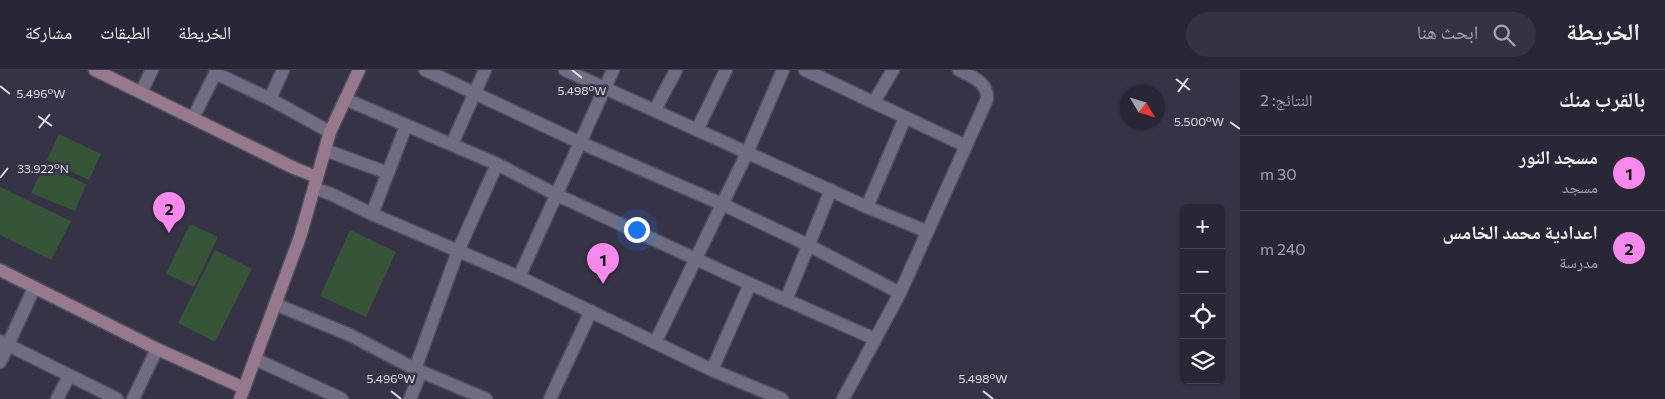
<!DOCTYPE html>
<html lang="ar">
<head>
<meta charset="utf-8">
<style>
  :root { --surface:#292635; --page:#353241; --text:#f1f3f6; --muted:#a5a5ad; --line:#454350; --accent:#f788ec }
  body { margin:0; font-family:Commissioner,"Noto Naskh Arabic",sans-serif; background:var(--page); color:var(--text); direction:rtl }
  .controls { position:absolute; right:15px; bottom:15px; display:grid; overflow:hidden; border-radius:8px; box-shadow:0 1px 4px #0004 }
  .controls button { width:45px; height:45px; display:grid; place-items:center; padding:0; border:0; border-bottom:1px solid var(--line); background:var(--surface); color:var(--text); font:25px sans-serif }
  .compass { position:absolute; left:1120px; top:15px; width:45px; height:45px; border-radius:50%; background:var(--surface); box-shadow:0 1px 4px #0004; rotate:128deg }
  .you { position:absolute; left:636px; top:159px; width:18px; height:18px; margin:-12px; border:4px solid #fff; border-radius:50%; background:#1a73e8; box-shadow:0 0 0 8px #1a73e833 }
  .badge { display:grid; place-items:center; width:32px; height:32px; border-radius:50%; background:var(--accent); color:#111; font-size:16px; font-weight:700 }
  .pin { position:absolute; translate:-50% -41px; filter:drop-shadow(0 1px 2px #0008) }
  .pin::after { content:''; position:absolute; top:26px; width:18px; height:15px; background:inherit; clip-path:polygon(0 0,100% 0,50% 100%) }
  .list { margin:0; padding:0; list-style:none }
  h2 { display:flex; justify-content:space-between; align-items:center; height:65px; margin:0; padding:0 20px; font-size:21px }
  h2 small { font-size:16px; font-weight:400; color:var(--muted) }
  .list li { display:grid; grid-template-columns:32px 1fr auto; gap:15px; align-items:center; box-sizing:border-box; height:75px; padding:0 20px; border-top:1px solid var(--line) }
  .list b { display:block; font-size:19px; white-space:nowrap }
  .list p { margin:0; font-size:16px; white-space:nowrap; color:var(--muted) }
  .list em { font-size:16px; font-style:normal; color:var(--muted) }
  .icon { flex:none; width:28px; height:28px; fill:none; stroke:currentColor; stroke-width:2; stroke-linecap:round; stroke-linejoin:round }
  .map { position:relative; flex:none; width:1240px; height:329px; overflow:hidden; direction:ltr }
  header { display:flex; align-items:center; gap:30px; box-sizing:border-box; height:70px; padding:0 25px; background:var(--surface); border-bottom:1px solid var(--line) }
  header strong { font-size:24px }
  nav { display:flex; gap:28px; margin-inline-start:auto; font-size:18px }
  .search { width:350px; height:45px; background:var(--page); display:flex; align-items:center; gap:12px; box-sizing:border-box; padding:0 18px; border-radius:28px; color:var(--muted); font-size:19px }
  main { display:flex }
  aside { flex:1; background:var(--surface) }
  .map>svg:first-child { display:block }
  .green { fill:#355438 }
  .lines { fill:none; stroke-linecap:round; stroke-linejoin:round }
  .street-casing { stroke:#514e5e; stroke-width:15 }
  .secondary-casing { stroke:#514e5e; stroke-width:15 }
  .street { stroke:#706c82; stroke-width:12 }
  .secondary { stroke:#96798c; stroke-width:12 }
  .ticks { fill:none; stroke:#e1dfeb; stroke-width:2 }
  .ticks-label { font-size:12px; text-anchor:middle; fill:#e1dfeb; stroke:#373347; stroke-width:5; stroke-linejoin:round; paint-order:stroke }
</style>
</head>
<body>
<header>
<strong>الخريطة</strong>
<div class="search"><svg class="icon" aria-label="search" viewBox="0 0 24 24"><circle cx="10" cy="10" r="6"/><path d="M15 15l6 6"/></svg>ابحث هنا</div>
<nav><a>الخريطة</a><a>الطبقات</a><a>مشاركة</a></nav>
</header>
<main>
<aside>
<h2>بالقرب منك<small>النتائج: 2</small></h2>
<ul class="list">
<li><span class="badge">1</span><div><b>مسجد النور</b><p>مسجد</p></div><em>30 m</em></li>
<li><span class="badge">2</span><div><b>اعدادية محمد الخامس</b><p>مدرسة</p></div><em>240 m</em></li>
</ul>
</aside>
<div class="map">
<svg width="1240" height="329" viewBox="0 0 1240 329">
  <rect width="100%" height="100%" fill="#373347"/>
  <g class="green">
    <path d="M59,64L101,84L89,110L47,90Z"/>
    <path d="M44,95L86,114L75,141L31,123Z"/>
    <path d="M0,117L71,151L51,190L0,165Z"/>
    <path d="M190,154L218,167L194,217L166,204Z"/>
    <path d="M350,160L396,182L366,247L320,226Z"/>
    <path d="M215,180L252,199L215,272L178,253Z"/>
  </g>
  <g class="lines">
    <g class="street-casing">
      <g id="street">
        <path d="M283,0L270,29L330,62"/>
        <path d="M425,0L579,72L722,134L808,175L900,223"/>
        <path d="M565,0L867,137L926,161"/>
        <path d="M805,0L966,76"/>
        <path d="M215,3L270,29"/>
        <path d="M141,22L152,0"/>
        <path d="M345,29L497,94L555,124L750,214L875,269"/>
        <path d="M874,32L893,0"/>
        <path d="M655,40L676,0"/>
        <path d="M193,48L217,0"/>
        <path d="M697,60L726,0"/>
        <path d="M452,74L485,0"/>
        <path d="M325,80L388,103"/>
        <path d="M314,118L331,124L372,144L519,207L712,300L782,329"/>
        <path d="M867,137L905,48"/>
        <path d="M372,144L406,56"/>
        <path d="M519,207L613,0"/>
        <path d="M786,230L831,120"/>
        <path d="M275,234L350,265L415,299L486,329"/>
        <path d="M0,271L117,329"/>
        <path d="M655,273L747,83L783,0"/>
        <path d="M255,289L342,329"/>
        <path d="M0,292L34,218"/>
        <path d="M415,299L458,181L497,94"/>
        <path d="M712,300L750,214"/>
        <path d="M57,329L69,306"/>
        <path d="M133,329L157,279"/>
        <path d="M410,329L421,302"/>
        <path d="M550,329L591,241"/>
        <path d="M843,329L900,223L987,29C988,12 972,7 959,0"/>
      </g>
    </g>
    <g class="secondary-casing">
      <g id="secondary">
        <path d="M95,0L294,98L317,107"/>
        <path d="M0,200L157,279L244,318"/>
        <path d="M240,329L300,167L330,62L359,0"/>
      </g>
    </g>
    <use href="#street" class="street"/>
    <use href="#secondary" class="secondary"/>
  </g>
  <path class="ticks" d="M572,0L582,8M1176,9L1190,20M0,16L10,24M1178,22L1188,8M38,46L52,56M1230,52L1240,59M39,58L50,44M0,108L8,98M391,321L401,329M983,321L993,329"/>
  <g class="ticks-label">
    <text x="582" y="25">5.498°W</text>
    <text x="41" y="28">5.496°W</text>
    <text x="1199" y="56">5.500°W</text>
    <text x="43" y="103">33.922°N</text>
    <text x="391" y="313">5.496°W</text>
    <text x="983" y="313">5.498°W</text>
  </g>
</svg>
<div class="controls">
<button>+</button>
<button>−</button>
<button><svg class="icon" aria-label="locate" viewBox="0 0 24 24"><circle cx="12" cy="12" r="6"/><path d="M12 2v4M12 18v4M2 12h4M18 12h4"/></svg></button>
<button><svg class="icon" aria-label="layers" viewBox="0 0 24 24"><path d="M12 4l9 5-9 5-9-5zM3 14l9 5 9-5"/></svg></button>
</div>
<svg class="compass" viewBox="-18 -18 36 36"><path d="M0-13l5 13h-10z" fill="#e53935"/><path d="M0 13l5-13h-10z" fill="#a5a5ad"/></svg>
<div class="you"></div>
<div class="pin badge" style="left:603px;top:214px">1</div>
<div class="pin badge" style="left:169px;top:163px">2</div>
</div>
</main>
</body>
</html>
